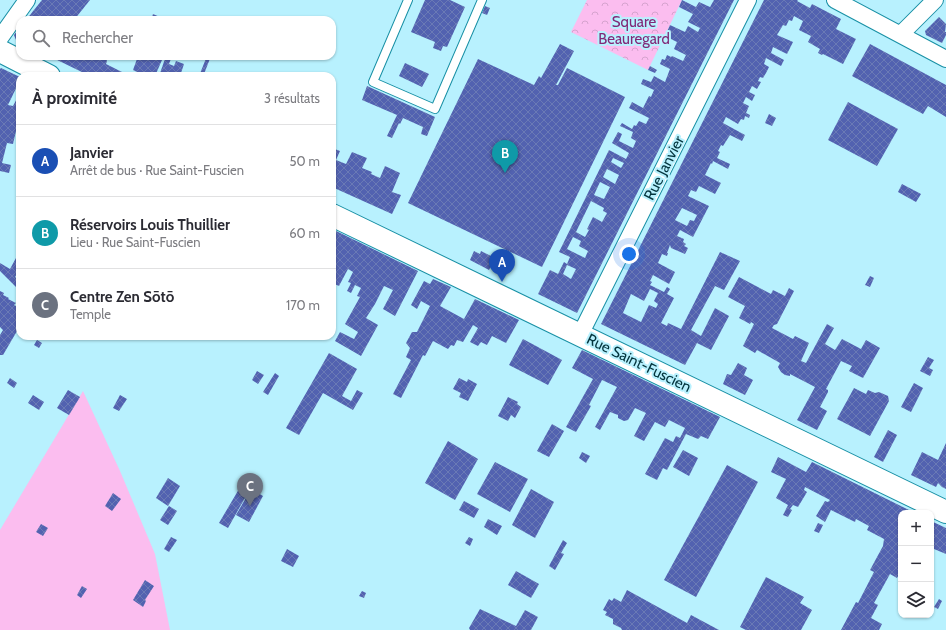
<!DOCTYPE html>
<html lang="fr">
<head>
<meta charset="utf-8">
<style>
  :root { --surface:#fff; --page:#f7f7f7; --text:#2b2b33; --muted:#7c7c81; --line:#e1e1e2; --accent:#ae2100 }
  body { margin:0; font-family:Cabin,sans-serif; background:var(--page); color:var(--text) }
  .controls { position:absolute; right:12px; bottom:12px; display:grid; overflow:hidden; border-radius:8px; box-shadow:0 1px 3px #0004 }
  .controls button { width:36px; height:36px; display:grid; place-items:center; padding:0; border:0; border-bottom:1px solid var(--line); background:var(--surface); color:var(--text); font:20px sans-serif }
  .you { position:absolute; left:629px; top:254px; width:14px; height:14px; margin:-10px; border:3px solid #fff; border-radius:50%; background:#1a73e8; box-shadow:0 0 0 6px #1a73e833 }
  .badge { display:grid; place-items:center; width:26px; height:26px; border-radius:50%; background:var(--accent); color:#fff; font-size:13px; font-weight:700 }
  .pin { position:absolute; translate:-50% -33px; filter:drop-shadow(0 1px 2px #0008) }
  .pin::after { content:''; position:absolute; top:21px; width:14px; height:12px; background:inherit; clip-path:polygon(0 0,100% 0,50% 100%) }
  .list { margin:0; padding:0; list-style:none }
  h2 { display:flex; justify-content:space-between; align-items:center; height:52px; margin:0; padding:0 16px; font-size:17px }
  h2 small { font-size:13px; font-weight:400; color:var(--muted) }
  .list li { display:grid; grid-template-columns:26px 1fr auto; gap:12px; align-items:center; box-sizing:border-box; height:72px; padding:0 16px; border-top:1px solid var(--line) }
  .list b { display:block; font-size:15px; white-space:nowrap }
  .list p { margin:0; font-size:13px; white-space:nowrap; color:var(--muted) }
  .list em { font-size:13px; font-style:normal; color:var(--muted) }
  .icon { flex:none; width:22px; height:22px; fill:none; stroke:currentColor; stroke-width:2; stroke-linecap:round; stroke-linejoin:round }
  .map { position:relative; flex:none; width:946px; height:630px; overflow:hidden }
  .search { position:absolute; background:var(--surface); box-shadow:0 1px 3px #0004; left:16px; top:16px; width:320px; height:44px; display:flex; align-items:center; gap:10px; box-sizing:border-box; padding:0 14px; border-radius:12px; color:var(--muted); font-size:15px }
  .panel { position:absolute; background:var(--surface); box-shadow:0 1px 3px #0004; left:16px; top:72px; width:320px; height:268px; border-radius:12px }
  .map>svg:first-child { display:block }
  .park { fill:url(#park-crowns) }
  .garden { fill:#fbbdef }
  .building { fill:url(#building-cross-hatch); fill-rule:evenodd }
  .lines { fill:none; stroke-linecap:round; stroke-linejoin:round }
  .service-casing { stroke:#1890a5; stroke-width:10 }
  .minor-casing { stroke:#1890a5; stroke-width:18 }
  .secondary-casing { stroke:#1890a5; stroke-width:24 }
  .service { stroke:#fff; stroke-width:8 }
  .minor { stroke:#fff; stroke-width:16 }
  .secondary { stroke:#fff; stroke-width:22 }
  .labels { text-anchor:middle; stroke-width:4; stroke-linejoin:round; paint-order:stroke }
  .park-label { font-size:15px; fill:#812877; stroke:#b8f1fe }
  .street-label { font-size:15px; fill:#03343d; stroke:#b8f1fe }
</style>
</head>
<body>
<div class="map">
<svg width="946" height="630" viewBox="0 0 946 630">
  <defs>
    <pattern id="park-crowns" width="20" height="18" patternUnits="userSpaceOnUse"><rect width="20" height="18" fill="#fbbdef"/><path d="M2 6a3 3 0 1 1 6 0M12 15a3 3 0 1 1 6 0" fill="none" stroke="#d6a3ce"/></pattern>
    <pattern id="building-cross-hatch" width="8" height="8" patternUnits="userSpaceOnUse"><rect width="8" height="8" fill="#5262b0"/><path d="M0 0l8 8M0 8l8-8" fill="none" stroke="#6a7ab5"/></pattern>
  </defs>
  <rect width="100%" height="100%" fill="#b8f1fe"/>
  <path class="park" d="M587,0H682L648,70L571,32Z"/>
  <path class="garden" d="M83,391L120,471L155,554L170,630H0V530Z"/>
  <g class="building">
    <path d="M42,0H90L74,20H26Z"/>
    <path d="M425,0H450L465,7L447,47L443,46L441,51L433,48L435,42L411,32Z"/>
    <path d="M682,0L696,7L699,2L710,7L714,0H734L577,313L538,294L550,270L558,274L564,262L567,264L570,257L559,252L609,150L626,159L629,153L612,143L618,132L622,134L619,141L633,148L636,141L631,138L633,132L620,126L622,123L632,129L634,125L636,126L639,121L646,124L649,118L629,108L632,102L643,108L649,96L651,97L654,90L641,84L643,79L651,82L654,76L665,82L670,69L660,64L662,59L665,60L667,55L671,57L672,56L683,61L686,55L674,49L677,42L665,36L670,25L685,32L688,26L698,32L700,28L688,22L693,14L679,7ZM613,158L624,163L621,168L611,162ZM607,169L619,175L615,184L603,177ZM600,182L610,187L604,199L594,195ZM591,201L604,208L603,211L607,213L602,222L593,217L587,229L589,230L585,237L576,232ZM573,237L581,241L579,246L588,251L585,258L567,249ZM567,265L576,269L571,279L563,274Z"/>
    <path d="M764,0H798L797,1L810,8L812,4L841,19L836,29L856,39L843,64L823,54L822,55L818,53L820,49L808,42L811,36L799,30L803,21L794,16L792,21L789,20L786,26L783,25L777,35L793,42L787,54L773,47L771,53L784,60L781,66L766,58L764,64L769,67L766,73L763,78L760,77L758,81L761,82L757,89L752,86L749,92L755,95L752,101L746,97L743,103L749,106L746,113L750,115L749,118L745,116L744,120L741,119L738,124L726,117L723,123L745,135L742,141L730,135L723,146L721,145L718,151L720,152L717,158L730,164L728,169L713,161L712,164L711,163L705,175L721,183L715,194L699,186L696,192L691,190L688,196L709,206L693,237L680,230L677,236L684,239L683,242L686,244L684,246L688,248L685,254L671,248L670,245L667,253H668L667,256L662,254L658,263L675,272L669,284L653,275L650,281L652,282L650,285L664,292L667,287L670,289L667,294L674,298L661,323L667,326L668,323L681,329L720,252L740,261L724,290L715,286L691,330L701,336L715,308L729,316L711,350L697,343L685,365L601,324ZM682,208L697,215L694,221L690,220L687,226L675,220ZM650,289L658,293L654,301L658,304L656,308L649,305L641,322L623,313L631,294L644,301Z"/>
    <path d="M485,6L490,8L487,15L482,13Z"/>
    <path d="M153,14L162,18L161,20H151Z"/>
    <path d="M939,17L946,24L945,32H946V35L942,43L926,35L925,31Z"/>
    <path d="M20,27V42L16,40L14,35Z"/>
    <path d="M560,44L574,51L556,85H558L567,68L625,97L542,267L408,203L478,59L534,85L539,76L541,78Z"/>
    <path d="M870,44L946,85V117L928,106L923,114L852,76Z"/>
    <path d="M49,56H105L107,61L106,64L130,76H90Z"/>
    <path d="M138,56H159L162,60L155,76H143V75L133,70Z"/>
    <path d="M166,56H172L169,64L174,66L176,61L184,64L180,76H159Z"/>
    <path d="M207,56H211L204,74L203,76H199Z"/>
    <path d="M405,63L429,74L422,87L399,76Z"/>
    <path d="M650,66L657,70L655,73L648,70Z"/>
    <path d="M1,68L20,77V80L8,105L13,106L20,93V121L16,131L13,144L7,143L2,163L11,165L9,173L0,171V69Z"/>
    <path d="M367,86L435,117L427,136L421,134L423,127L403,118L400,124L399,123L392,138L387,136L397,115L362,100Z"/>
    <path d="M848,102L898,129L877,166L828,140Z"/>
    <path d="M769,114L776,118L772,126L765,123Z"/>
    <path d="M332,148L340,151L336,160L346,164L352,152L367,158L362,168L372,172L371,174L380,178L385,166L400,173L392,192L401,195L392,214L332,187Z"/>
    <path d="M902,184L921,194L916,202L898,192Z"/>
    <path d="M332,229L418,271L395,316L383,309L393,290L384,286L375,304L366,318L378,325L361,356L335,341L340,332L354,339L358,332L345,324L360,297L357,296L361,288L355,285L351,293L347,291L351,283L348,282L353,272L348,269L339,286L332,283Z"/>
    <path d="M474,251L480,254L481,251L495,258L489,270L470,260Z"/>
    <path d="M16,258L20,260V269L15,277L20,281V291L0,271V263L10,269Z"/>
    <path d="M870,276L874,278L870,287L865,285Z"/>
    <path d="M739,277L771,294L773,290L785,296L789,288L794,291L777,324L774,325L772,328L793,339L795,336L809,343L801,361L806,363L827,324L834,328L825,344L835,350L842,339L861,349L866,340L880,348L863,378L849,371L852,366L841,361L826,389L828,390V392L820,407L827,411L817,430L797,420L815,387L790,374V376L785,375L781,372L778,367L780,363L757,350L755,353L743,346L754,324L751,322L750,324L739,318L745,306L728,297Z"/>
    <path d="M433,279L451,287L440,306L464,319L475,299L519,320L506,343L492,336L487,345L481,342L478,346L470,342L478,328L473,325L463,342L457,340L454,346L451,345L448,349L433,341L425,356L423,355L401,398L393,394L411,360L406,357L410,348L406,343L412,332H417L430,306L421,301L417,309L411,305L424,281L430,284Z"/>
    <path d="M0,291L4,293L3,295L9,298L8,299L16,303L14,305L20,308V326L3,355H0V335L3,330L0,327Z"/>
    <path d="M523,339L562,360L548,385L509,365Z"/>
    <path d="M37,340L42,343L39,348L34,345Z"/>
    <path d="M582,350L720,417L708,439L701,436L698,439L686,434L667,470L663,468L657,480L645,474L665,438L673,442L676,436L680,438L685,428L669,420L665,427L655,422L644,441L634,436L646,413L635,408L628,420L624,421L618,418V415L610,412L600,430L595,427L617,387L602,380L589,405L591,406L576,432L566,427L593,379L572,368Z"/>
    <path d="M329,353L357,369L342,396L351,401L357,390L363,393L353,410L323,393L299,435L286,428Z"/>
    <path d="M928,357L934,360L929,368L933,370L930,376L920,371Z"/>
    <path d="M738,363L747,368L744,375L753,380L745,395L723,384L727,374L731,375Z"/>
    <path d="M257,371L264,375L258,384L252,380Z"/>
    <path d="M275,373L279,376L268,395L263,392Z"/>
    <path d="M10,378L17,383L14,388L7,383Z"/>
    <path d="M459,378L467,382L468,379L477,384L468,401L459,397L461,393L453,389Z"/>
    <path d="M914,383L923,388L911,412L901,407Z"/>
    <path d="M854,388L866,394L868,390L875,393L879,392L888,396L889,401L870,436L837,419Z"/>
    <path d="M68,390L80,397L69,415L57,408Z"/>
    <path d="M33,395L44,402L39,410L28,403Z"/>
    <path d="M120,395L127,399L119,411L113,408Z"/>
    <path d="M508,397L518,402L517,404L521,407L515,418L511,415L508,421L498,416Z"/>
    <path d="M552,424L564,431L549,457L537,451Z"/>
    <path d="M888,430L897,435L883,462L874,457Z"/>
    <path d="M448,441L478,459L455,500L425,483Z"/>
    <path d="M946,443V489L942,487L938,483L936,487L911,475L922,452L938,460Z"/>
    <path d="M683,450L698,458L689,476L673,467Z"/>
    <path d="M582,452L590,456L586,463L579,458Z"/>
    <path d="M778,457L806,472L812,462L915,513H901V571L897,578L890,574L874,603L878,605L871,618L882,624L879,630H841L856,602L858,603L874,572L870,570L883,546L884,539L867,530L869,526L856,519L855,522L831,510L825,522L816,516L825,501L828,502L830,500L805,487L804,490L807,492L798,507L793,505L790,509L792,510L788,517L783,515L788,505L776,498L786,479L771,472Z"/>
    <path d="M495,462L528,479L510,512L477,494Z"/>
    <path d="M727,465L758,482L696,597L664,580Z"/>
    <path d="M168,478L180,486L168,506L156,498Z"/>
    <path d="M242,484L250,489L228,528L219,523Z"/>
    <path d="M251,489L263,496L249,522L236,515Z"/>
    <path d="M531,489L554,502L535,538L512,525Z"/>
    <path d="M113,493L121,499L112,511L105,506Z"/>
    <path d="M464,501L479,509L474,518L459,510Z"/>
    <path d="M169,506L177,511L168,525L160,520Z"/>
    <path d="M488,519L502,526L497,535L484,527Z"/>
    <path d="M931,521L946,528V554L934,549L931,553Z"/>
    <path d="M818,523L823,525L819,533L814,531Z"/>
    <path d="M41,524L48,528L43,536L36,532Z"/>
    <path d="M171,537L177,540L169,552L164,549Z"/>
    <path d="M469,537L473,539L470,546L465,543Z"/>
    <path d="M563,540L567,543L561,553L564,554L555,570L549,566Z"/>
    <path d="M287,549L299,556L293,567L281,561Z"/>
    <path d="M516,571L539,584L531,598L508,585Z"/>
    <path d="M766,577L804,597L800,603L812,610L801,630H746L740,627Z"/>
    <path d="M145,580L154,586L145,600L146,601L143,607L133,600Z"/>
    <path d="M82,586L87,589L81,598L77,595Z"/>
    <path d="M627,590L687,623L691,615L719,630H622L621,628L613,624V619L605,615L607,612L603,610L609,599L612,601L614,598L621,602Z"/>
    <path d="M362,591L366,593L364,598L359,596Z"/>
    <path d="M939,599L942,601L938,609L934,607Z"/>
    <path d="M480,609L516,626L525,610L538,617L531,630H470L469,628Z"/>
  </g>
  <g class="lines">
    <g class="service-casing">
      <path id="service" d="M408,0L373,82L435,109L482,0"/>
    </g>
    <g class="minor-casing">
      <g id="minor">
        <path d="M835,0L946,59"/>
        <path d="M901,34L935,0"/>
        <path d="M0,38L27,0"/>
        <path d="M580,335L748,0"/>
      </g>
    </g>
    <g class="secondary-casing">
      <g id="secondary">
        <path d="M0,51L49,76"/>
        <path d="M332,215L946,512"/>
      </g>
    </g>
    <use href="#service" class="service"/>
    <use href="#minor" class="minor"/>
    <use href="#secondary" class="secondary"/>
  </g>
  <g class="labels">
    <g class="park-label">
      <text x="634" y="27">Square<tspan x="634" dy="17">Beauregard</tspan></text>
    </g>
    <g class="street-label">
      <text transform="translate(664 168) rotate(-63)" y="5">Rue Janvier</text>
      <text transform="translate(639 363) rotate(26)" y="5">Rue Saint-Fuscien</text>
    </g>
  </g>
</svg>
<div class="controls">
<button>+</button>
<button>−</button>
<button><svg class="icon" aria-label="layers" viewBox="0 0 24 24"><path d="M12 4l9 5-9 5-9-5zM3 14l9 5 9-5"/></svg></button>
</div>
<div class="you"></div>
<div class="pin badge" style="left:502px;top:282px;background:#1a4fb4">A</div>
<div class="pin badge" style="left:505px;top:173px;background:#0f9aa8">B</div>
<div class="pin badge" style="left:250px;top:506px;background:#6b7280">C</div>
<div class="search"><svg class="icon" aria-label="search" viewBox="0 0 24 24"><circle cx="10" cy="10" r="6"/><path d="M15 15l6 6"/></svg>Rechercher</div>
<section class="panel">
<h2>À proximité<small>3 résultats</small></h2>
<ul class="list">
<li><span class="badge" style="background:#1a4fb4">A</span><div><b>Janvier</b><p>Arrêt de bus · Rue Saint-Fuscien</p></div><em>50 m</em></li>
<li><span class="badge" style="background:#0f9aa8">B</span><div><b>Réservoirs Louis Thuillier</b><p>Lieu · Rue Saint-Fuscien</p></div><em>60 m</em></li>
<li><span class="badge" style="background:#6b7280">C</span><div><b>Centre Zen Sōtō</b><p>Temple</p></div><em>170 m</em></li>
</ul>
</section>
</div>
</body>
</html>
